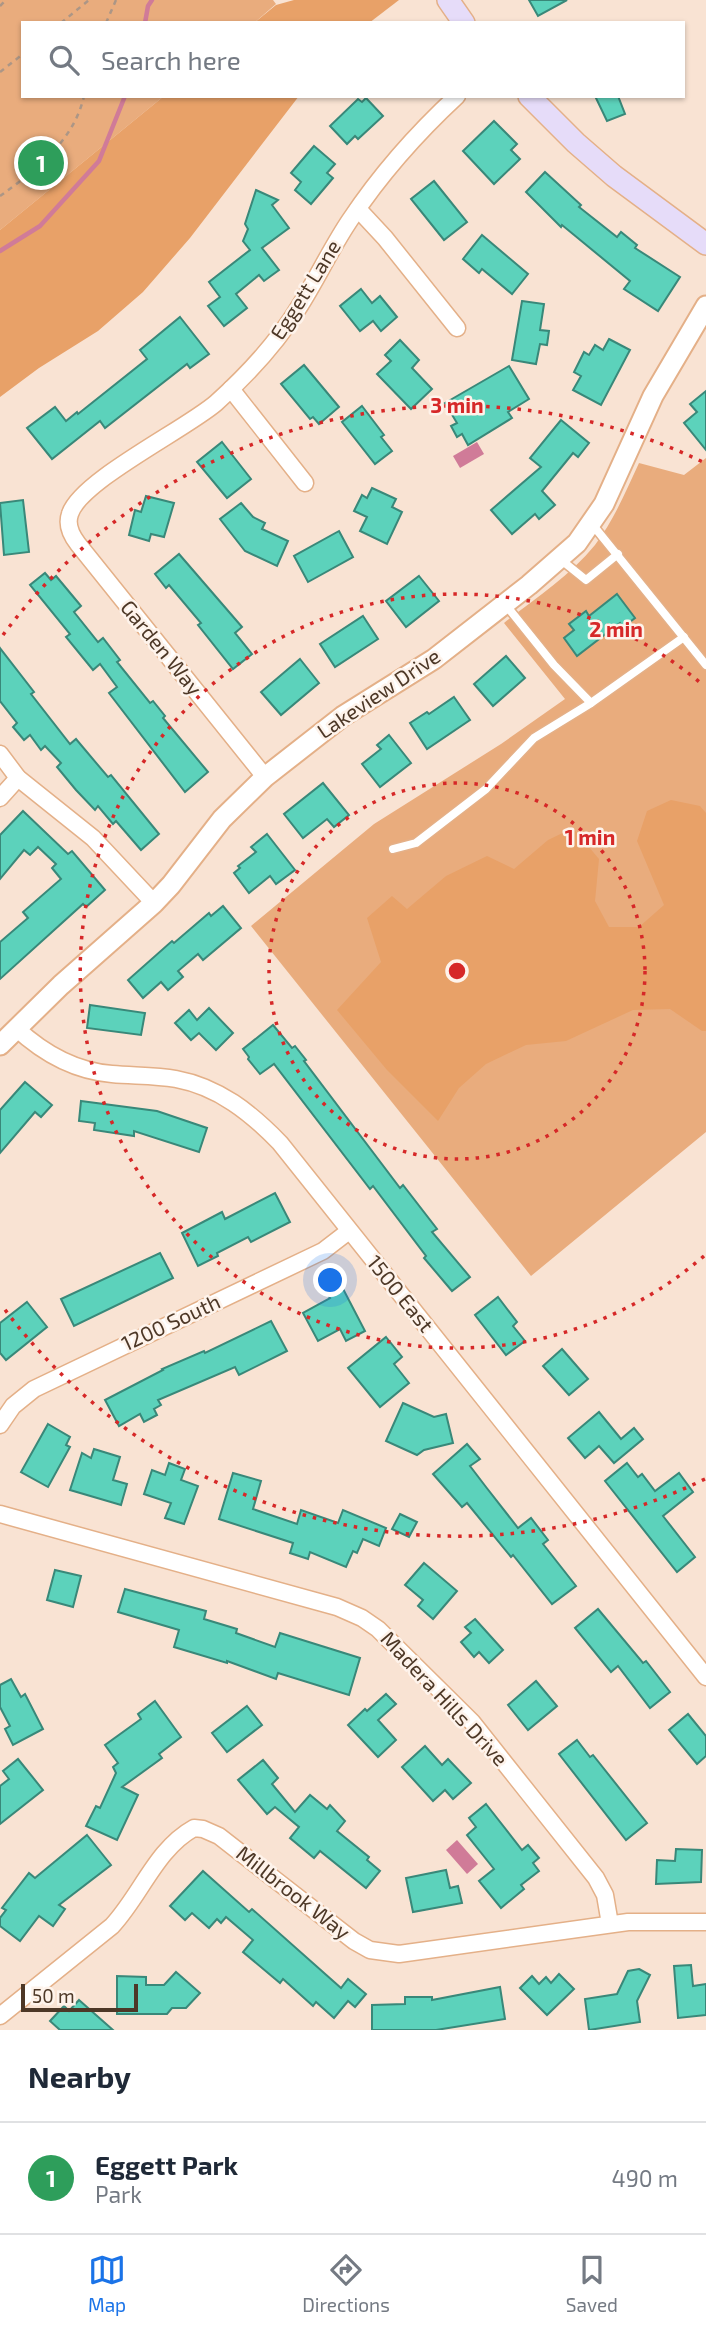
<!DOCTYPE html>
<html lang="en">
<head>
<meta charset="utf-8">
<style>
  :root { --surface:#fff; --page:#f2f2f3; --text:#1f2937; --muted:#747a83; --line:#e0e1e3; --accent:#1a73e8 }
  body { margin:0; font-family:"Exo 2",sans-serif; background:var(--page); color:var(--text) }
  .scale { position:absolute; left:21px; bottom:18px; width:117px; box-sizing:border-box; padding-left:7px; border:4px solid #4d3827; border-top:0; font-size:19px; line-height:24px; white-space:nowrap; color:#4d3827; -webkit-text-stroke:5px #fef3eb; paint-order:stroke }
  .you { position:absolute; left:331px; top:1281px; width:24px; height:24px; margin:-18px; border:5px solid #fff; border-radius:50%; background:#1a73e8; box-shadow:0 0 0 10px #1a73e833 }
  .badge { display:grid; place-items:center; width:46px; height:46px; border-radius:50%; background:var(--accent); color:#fff; font-size:23px; font-weight:700 }
  .pin { position:absolute; translate:-50% -50%; border:4px solid #fff; box-shadow:0 2px 7px #0006 }
  .list { margin:0; padding:0; list-style:none }
  h2 { display:flex; justify-content:space-between; align-items:center; height:91px; margin:0; padding:0 28px; font-size:30px }
  h2 small { font-size:23px; font-weight:400; color:var(--muted) }
  .list li { display:grid; grid-template-columns:46px 1fr auto; gap:21px; align-items:center; box-sizing:border-box; height:112px; padding:0 28px; border-top:2px solid var(--line) }
  .list b { display:block; font-size:26px; white-space:nowrap }
  .list p { margin:0; font-size:23px; white-space:nowrap; color:var(--muted) }
  .list em { font-size:23px; font-style:normal; color:var(--muted) }
  .icon { flex:none; width:38px; height:38px; fill:none; stroke:currentColor; stroke-width:2; stroke-linecap:round; stroke-linejoin:round }
  .map { position:relative; flex:none; width:706px; height:2030px; overflow:hidden }
  .search { position:absolute; background:var(--surface); box-shadow:0 2px 5px #0004; left:21px; right:21px; top:21px; height:77px; display:flex; align-items:center; gap:18px; box-sizing:border-box; padding:0 24px; border-radius:0px; color:var(--muted); font-size:26px }
  .sheet { height:203px; background:var(--surface) }
  nav { display:flex; justify-content:space-around; align-items:center; box-sizing:border-box; height:98px; border-top:2px solid var(--line); background:var(--surface); font-size:19px; color:var(--muted) }
  nav a { display:grid; justify-items:center; gap:4px }
  nav .on { color:var(--accent) }
  .map>svg:first-child { display:block }
  .green { fill:#e9ac7d }
  .forest { fill:#e8a168 }
  .water { fill:#d07b98 }
  .lines { fill:none; stroke-linecap:round; stroke-linejoin:round }
  .stream { stroke:#d07b98; stroke-width:4.5 }
  .building { fill:#5cd2bb; stroke:#398879; stroke-width:2 }
  .service-casing { stroke:#e4b088; stroke-width:11 }
  .minor-casing { stroke:#e4b088; stroke-width:19 }
  .tertiary-casing { stroke:#e4b088; stroke-width:23 }
  .secondary-casing { stroke:#e4b088; stroke-width:24 }
  .path { stroke:#ac9686; stroke-width:2.5; stroke-dasharray:5 5; stroke-linecap:butt }
  .service { stroke:#fff; stroke-width:8 }
  .minor { stroke:#fff; stroke-width:16 }
  .tertiary { stroke:#fff; stroke-width:19 }
  .secondary { stroke:#e6dcf9; stroke-width:21 }
  .ring { fill:none; stroke:#d62828; stroke-width:3.5; stroke-dasharray:3.5 7 }
  .labels { text-anchor:middle; stroke-width:5; stroke-linejoin:round; paint-order:stroke }
  .street-label { font-size:21px; fill:#4d3827; stroke:#fef3eb }
  .centre { fill:#d62828; stroke:#fef3eb; stroke-width:3.5 }
  .ring-label { font-size:21px; text-anchor:middle; font-weight:bold; fill:#d62828; stroke:#fef3eb; stroke-width:5; stroke-linejoin:round; paint-order:stroke }
</style>
</head>
<body>
<div class="map">
<svg width="706" height="2030" viewBox="0 0 706 2030">
  <rect width="100%" height="100%" fill="#f9e3d3"/>
  <g class="green">
    <path d="M0,0H273L276,4L254,23H23V96H164L0,230Z"/>
    <path d="M706,458V1132L531,1276L251,926L374,824L501,744L565,699L504,623C534,599 570,576 595,545C614,520 626,491 639,463L684,475Z"/>
  </g>
  <g class="forest">
    <path d="M294,0H399L369,23H254L276,5Z"/>
    <path d="M164,96H299L190,238L143,292L98,331L39,368L0,397V230Z"/>
    <path d="M671,800L700,806L706,813V1031H702L670,1009L633,1010L566,1041L526,1045L486,1064L459,1088L438,1121L387,1070L337,1010L381,962L367,918L392,896L407,909L446,876L487,856L514,869L548,840L573,828L599,859L595,901L609,927H639L664,905L637,841L647,811Z"/>
  </g>
  <g class="water">
    <path d="M477,442L484,454L460,468L453,456Z"/>
    <path d="M457,1840L478,1864L467,1874L446,1850Z"/>
  </g>
  <g class="lines">
    <g class="stream">
      <path d="M145,23L148,6L152,0"/>
      <path d="M0,251L40,226L99,161L125,96"/>
    </g>
  </g>
  <g class="building">
    <path d="M529,0H567L538,16Z"/>
    <path d="M595,96H618L625,114L607,121Z"/>
    <path d="M366,98L383,116L358,139L355,136L347,144L330,126L358,99L362,102Z"/>
    <path d="M494,121L517,144L511,150L520,159L494,184L463,151Z"/>
    <path d="M314,146L335,164L327,173L333,178L311,204L295,190L301,182L291,173Z"/>
    <path d="M545,172L581,205L579,207L617,237L621,232L637,245L635,248L680,277L658,311L624,289L630,281L562,225L561,227L526,192Z"/>
    <path d="M434,181L467,222L444,240L411,199Z"/>
    <path d="M256,190L278,200L272,205L289,228L262,248L279,270L264,281L259,275L236,294L247,308L224,326L208,306L220,297L209,282L250,250L243,241L248,229L245,224Z"/>
    <path d="M482,235L528,274L512,294L482,269L479,273L463,259Z"/>
    <path d="M361,289L372,303L380,296L397,317L381,331L373,321L360,331L340,306Z"/>
    <path d="M522,301L544,304L540,330L549,331L547,345L540,344L536,364L512,360Z"/>
    <path d="M180,317L209,354L190,368L187,364L105,428L100,421L52,459L27,428L55,407L66,421L77,412L78,414L147,359L140,350Z"/>
    <path d="M609,339L630,350L601,405L573,390L581,376L574,372L584,352L589,355L595,345L603,350Z"/>
    <path d="M400,340L419,360L412,368L432,389L411,409L377,374L391,361L385,355Z"/>
    <path d="M304,365L339,407L319,424L313,417L310,419L281,384Z"/>
    <path d="M509,366L529,399L508,412L512,418L468,445L462,434L457,437L451,426L457,423L445,403Z"/>
    <path d="M706,391V450L684,423L697,412L690,404Z"/>
    <path d="M362,406L384,435L381,437L392,451L375,464L342,422Z"/>
    <path d="M561,420L589,443L578,457L573,453L542,491L555,505L539,519L535,514L512,534L491,510L541,467L530,458Z"/>
    <path d="M222,442L251,479L227,498L197,462Z"/>
    <path d="M372,488L396,499L392,507L402,512L387,544L360,531L367,517L354,511L362,495L367,498Z"/>
    <path d="M146,496L174,503L164,537L151,534L149,541L129,535L135,510L141,512Z"/>
    <path d="M23,500L29,552L4,555L0,503Z"/>
    <path d="M241,503L253,517L265,523L262,529L288,541L277,566L245,551L220,519Z"/>
    <path d="M339,531L353,557L308,582L294,556Z"/>
    <path d="M179,554L242,627L235,633L252,654L233,669L198,625L201,623L169,585L166,588L155,574Z"/>
    <path d="M45,573L51,580L56,576L81,606L74,612L98,642L103,638L120,660L117,662L150,703L153,701L165,716L163,718L208,772L185,792L109,693L117,687L100,664L93,670L66,637L70,634L30,585Z"/>
    <path d="M419,576L439,601L406,627L386,601Z"/>
    <path d="M617,594L635,618L623,627L620,623L577,656L564,638L574,630L569,624L586,611L589,616Z"/>
    <path d="M363,616L378,639L335,667L320,644Z"/>
    <path d="M0,648L34,692L31,694L70,744L76,739L108,777L111,775L159,834L141,850L116,821L113,824L98,806L95,810L76,790L57,767L61,763L45,746L41,750L30,735L24,740L13,727L17,723L0,701Z"/>
    <path d="M506,656L525,678L493,706L474,684Z"/>
    <path d="M300,659L319,683L281,715L261,692Z"/>
    <path d="M454,697L470,720L427,749L410,723L427,712L429,714Z"/>
    <path d="M389,735L411,763L380,787L362,764L381,749L377,745Z"/>
    <path d="M323,783L349,815L334,827L327,819L303,838L284,814Z"/>
    <path d="M23,811L68,854L72,851L105,890L86,907L83,904L0,979V942L28,918L23,912L61,879L52,868L56,864L38,847L30,855L24,850L0,879V835Z"/>
    <path d="M267,834L295,870L276,884L270,876L249,893L234,873L240,868L238,866L256,852L251,847Z"/>
    <path d="M223,906L241,928L203,960L198,954L178,971L183,977L168,990L161,982L143,998L128,980L172,941L174,943L209,913L211,916Z"/>
    <path d="M90,1005L145,1013L141,1035L87,1028Z"/>
    <path d="M209,1008L233,1033L216,1050L199,1033L191,1040L175,1023L189,1010L197,1020Z"/>
    <path d="M273,1025L292,1048L295,1046L306,1060L304,1061L400,1188L403,1185L437,1229L432,1232L470,1277L452,1291L424,1258L426,1256L373,1186L370,1189L274,1064L260,1074L248,1059L249,1057L243,1049Z"/>
    <path d="M25,1082L52,1105L41,1117L35,1112L0,1153V1110Z"/>
    <path d="M81,1101L157,1111L207,1128L199,1152L134,1131V1136L94,1130L95,1123L79,1121Z"/>
    <path d="M275,1193L290,1222L251,1242L248,1237L217,1253L218,1256L198,1266L182,1233L222,1212L225,1219Z"/>
    <path d="M160,1253L173,1278L74,1326L61,1299Z"/>
    <path d="M340,1283L365,1331L346,1341L340,1329L318,1341L303,1313L330,1298L326,1291Z"/>
    <path d="M498,1297L517,1322L513,1326L525,1341L506,1355L475,1315Z"/>
    <path d="M27,1302L47,1327L6,1360L0,1353V1323Z"/>
    <path d="M271,1321L287,1351L239,1375L235,1367L158,1400L161,1405L154,1409L157,1415L144,1422L140,1414L119,1426L105,1400L163,1370L162,1369L204,1351L205,1353Z"/>
    <path d="M386,1337L402,1357L394,1364L409,1383L380,1407L348,1368Z"/>
    <path d="M562,1349L588,1379L569,1395L543,1366Z"/>
    <path d="M403,1403L434,1417L446,1414L453,1443L424,1450L417,1455L386,1441Z"/>
    <path d="M599,1412L621,1439L634,1428L643,1439L614,1463L599,1446L585,1458L568,1438Z"/>
    <path d="M48,1424L70,1437L66,1445L70,1447L48,1487L21,1472Z"/>
    <path d="M467,1444L480,1459L470,1466L486,1487L518,1528L531,1518L548,1540L543,1544L576,1586L552,1604L513,1555L511,1557L467,1503L462,1507L433,1474Z"/>
    <path d="M94,1449L120,1457L113,1480L127,1484L121,1505L70,1490L82,1453L91,1458Z"/>
    <path d="M169,1463L185,1469L181,1480L198,1486L184,1524L165,1518L171,1503L144,1494L152,1470L165,1475Z"/>
    <path d="M627,1463L638,1477L642,1474L655,1491L679,1473L693,1492L663,1516L695,1557L677,1572L605,1481Z"/>
    <path d="M233,1473L261,1481L253,1509L297,1524L301,1510L338,1523L343,1510L386,1528L379,1546L363,1539L357,1553L353,1551L346,1567L310,1552L308,1559L290,1553L293,1543L219,1519Z"/>
    <path d="M400,1514L417,1522L409,1537L392,1529Z"/>
    <path d="M424,1563L457,1591L433,1619L418,1606L423,1600L405,1585Z"/>
    <path d="M55,1570L81,1576L73,1607L47,1600Z"/>
    <path d="M125,1589L206,1611L204,1619L237,1629L236,1633L275,1647L280,1633L360,1658L349,1695L278,1673L276,1679L227,1661V1663L174,1647L179,1630L118,1612Z"/>
    <path d="M598,1609L643,1663L646,1661L670,1692L650,1708L618,1666L611,1672L575,1628Z"/>
    <path d="M475,1619L503,1650L489,1663L479,1652L474,1657L461,1642L471,1633L465,1627Z"/>
    <path d="M11,1679L21,1697L25,1694L43,1729L13,1745L5,1729L10,1726L0,1707V1685Z"/>
    <path d="M536,1681L557,1706L528,1730L508,1705Z"/>
    <path d="M386,1694L396,1704L378,1720L396,1740L378,1757L348,1725L365,1709L367,1711Z"/>
    <path d="M155,1701L181,1737L159,1754L162,1758L122,1787L138,1795L117,1840L86,1826L96,1806L100,1808L116,1773L113,1767L118,1763L105,1745L141,1719L138,1714Z"/>
    <path d="M247,1706L262,1725L227,1752L212,1733Z"/>
    <path d="M688,1714L706,1736V1756L697,1764L669,1730Z"/>
    <path d="M577,1740L590,1757L593,1755L647,1823L626,1840L559,1754Z"/>
    <path d="M425,1746L442,1765L448,1759L471,1783L453,1799L445,1790L433,1801L402,1767Z"/>
    <path d="M18,1759L43,1790L0,1824V1786L9,1779L3,1771Z"/>
    <path d="M263,1760L278,1778L272,1784L295,1812L310,1795L327,1809L330,1805L345,1821L337,1831L369,1857L367,1860L380,1871L366,1888L320,1851L314,1858L290,1838L299,1827L275,1807L267,1814L238,1780Z"/>
    <path d="M486,1804L522,1850L528,1845L539,1858L533,1863L539,1871L521,1885L524,1889L501,1908L479,1881L494,1869L467,1835L476,1827L469,1818Z"/>
    <path d="M87,1835L111,1865L59,1905L65,1909L53,1926L39,1916L20,1941L0,1926V1918L6,1910L2,1908L29,1873L35,1878Z"/>
    <path d="M676,1849L702,1850L701,1882L656,1884L657,1860L675,1861Z"/>
    <path d="M446,1870L450,1888L458,1886L462,1903L413,1912L406,1878Z"/>
    <path d="M203,1871L249,1912L252,1909L341,1988L348,1979L366,1994L355,2007L348,2001L334,2018L316,2002L313,2006L283,1979L280,1983L243,1952L253,1940L226,1917L221,1923L217,1919L209,1928L192,1913L185,1920L170,1906Z"/>
    <path d="M691,1965L693,1986L706,1984V2015L678,2018L674,1966Z"/>
    <path d="M639,1969L650,1975L637,2001L640,2022L589,2030L585,1999L617,1994L628,1971Z"/>
    <path d="M176,1972L200,1993L186,2008H172L167,2014H117V1976L146,1977V1985H164Z"/>
    <path d="M559,1974L574,1989L547,2015L520,1988L532,1976L539,1984L546,1977L551,1983Z"/>
    <path d="M500,1987L505,2019L436,2030H372V2005L405,2004V1997H432V2000Z"/>
    <path d="M79,2000L113,2030H60L50,2021L64,2006L69,2011Z"/>
  </g>
  <g class="lines">
    <g class="service-casing">
      <g id="service">
        <path d="M592,524L706,665"/>
        <path d="M560,559L586,580L618,554"/>
        <path d="M505,604L554,665L591,703"/>
        <path d="M393,849L416,843L486,789L534,738L591,703L684,637"/>
      </g>
    </g>
    <g class="minor-casing">
      <g id="minor">
        <path d="M358,209L385,238L457,328"/>
        <path d="M231,389L305,483"/>
        <path d="M0,754L18,778L93,838L154,903"/>
        <path d="M265,777L78,544C71,535 66,525 70,514C80,481 186,429 216,403C247,375 277,343 299,307C317,279 331,248 350,220C380,175 417,133 457,96"/>
        <path d="M0,798L18,778"/>
        <path d="M16,1028C43,1053 74,1071 112,1074C133,1076 155,1075 176,1079C219,1087 251,1113 280,1143L706,1677"/>
        <path d="M0,1425L13,1406L34,1389L323,1251L349,1231"/>
        <path d="M0,1514L337,1607L362,1618L378,1629L472,1722L596,1878L605,1895L610,1924"/>
        <path d="M0,2016L112,1926C141,1895 156,1849 194,1828L203,1829L219,1836L354,1941L370,1950L399,1954L628,1922H706"/>
      </g>
    </g>
    <g class="tertiary-casing">
      <path id="tertiary" d="M0,1045L61,985L154,903L171,885L222,819L265,777L343,716L434,659L529,585L577,543L604,504L653,396L706,306"/>
    </g>
    <g class="secondary-casing">
      <g id="secondary">
        <path d="M448,0L464,23"/>
        <path d="M529,96L576,143L614,176L706,244"/>
      </g>
    </g>
    <g class="path">
      <path d="M0,6L6,0"/>
      <path d="M61,23L89,0"/>
      <path d="M106,23L116,0"/>
      <path d="M0,72L23,54"/>
      <path d="M0,196C35,171 74,141 84,96"/>
    </g>
    <use href="#service" class="service"/>
    <use href="#minor" class="minor"/>
    <use href="#tertiary" class="tertiary"/>
    <use href="#secondary" class="secondary"/>
  </g>
  <g class="ring">
    <circle cx="457" cy="971" r="188"/>
    <path d="M704 1256A377 377 0 1 1 704 686"/>
    <path d="M705 1479A565 565 0 0 1 3 1307M3 635A565 565 0 0 1 705 463"/>
  </g>
  <g class="labels">
    <g class="street-label">
      <text transform="translate(306 290) rotate(-58)" y="7">Eggett Lane</text>
      <text transform="translate(161 648) rotate(51)" y="7">Garden Way</text>
      <text transform="translate(379 694) rotate(-34)" y="7">Lakeview Drive</text>
      <text transform="translate(400 1294) rotate(51)" y="7">1500 East</text>
      <text transform="translate(171 1323) rotate(-25)" y="7">1200 South</text>
      <text transform="translate(444 1699) rotate(47)" y="7">Madera Hills Drive</text>
      <text transform="translate(293 1893) rotate(38)" y="7">Millbrook Way</text>
    </g>
  </g>
  <circle cx="457" cy="971" r="10" class="centre"/>
  <g class="ring-label">
    <text x="457" y="413">3 min</text>
    <text x="616" y="637">2 min</text>
    <text x="590" y="845">1 min</text>
  </g>
</svg>
<div class="scale">50 m</div>
<div class="you"></div>
<div class="pin badge" style="left:41px;top:163px;background:#2e9e5b">1</div>
<div class="search"><svg class="icon" aria-label="search" viewBox="0 0 24 24"><circle cx="10" cy="10" r="6"/><path d="M15 15l6 6"/></svg>Search here</div>
</div>
<section class="sheet">
<h2>Nearby<small></small></h2>
<ul class="list">
<li><span class="badge" style="background:#2e9e5b">1</span><div><b>Eggett Park</b><p>Park</p></div><em>490 m</em></li>
</ul>
</section>
<nav>
<a class="on"><svg class="icon" aria-label="map" viewBox="0 0 24 24"><path d="M3 6l6-2 6 2 6-2v14l-6 2-6-2-6 2zM9 4v14M15 6v14"/></svg>Map</a>
<a><svg class="icon" aria-label="directions" viewBox="0 0 24 24"><path d="M12 3l9 9-9 9-9-9zM9 14v-3h6M13 9l2 2-2 2"/></svg>Directions</a>
<a><svg class="icon" aria-label="saved" viewBox="0 0 24 24"><path d="M7 4h10v16l-5-4-5 4z"/></svg>Saved</a>
</nav>
</body>
</html>
